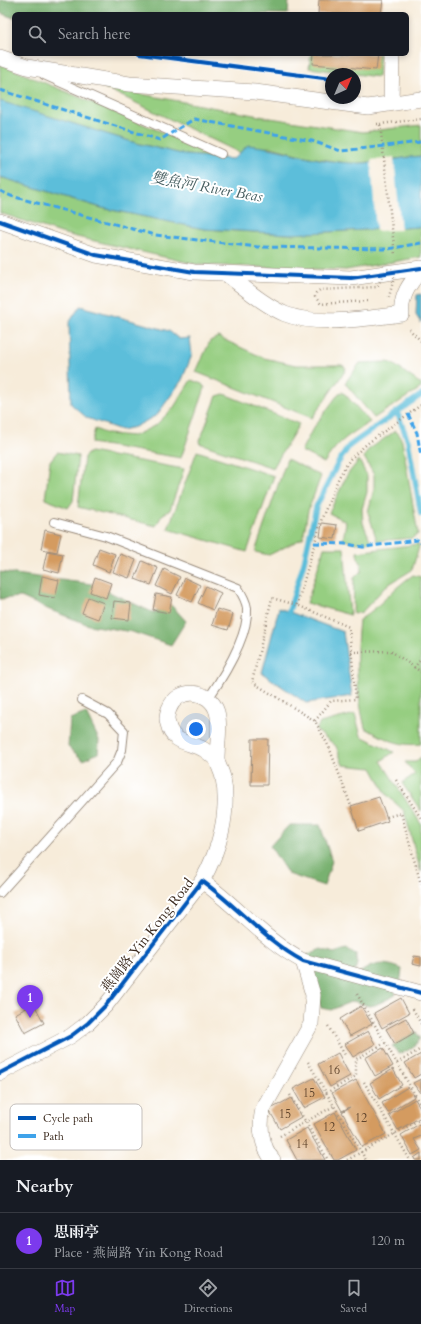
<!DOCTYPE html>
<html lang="en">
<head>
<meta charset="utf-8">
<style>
  :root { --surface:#171b24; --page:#20242c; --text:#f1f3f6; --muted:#9ea1a6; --line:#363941; --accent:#7c3aed }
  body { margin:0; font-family:Cardo,"Noto Serif SC",serif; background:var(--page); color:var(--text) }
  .compass { position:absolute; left:325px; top:68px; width:36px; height:36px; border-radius:50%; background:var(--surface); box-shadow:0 2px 6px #0003; rotate:44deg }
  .you { position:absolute; left:196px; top:729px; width:14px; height:14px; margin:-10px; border:3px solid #fff; border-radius:50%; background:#1a73e8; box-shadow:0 0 0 6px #1a73e833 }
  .badge { display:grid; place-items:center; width:26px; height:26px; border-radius:50%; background:var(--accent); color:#fff; font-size:13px; font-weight:700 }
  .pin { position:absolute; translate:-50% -33px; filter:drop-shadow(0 1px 2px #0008) }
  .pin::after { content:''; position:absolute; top:21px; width:14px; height:12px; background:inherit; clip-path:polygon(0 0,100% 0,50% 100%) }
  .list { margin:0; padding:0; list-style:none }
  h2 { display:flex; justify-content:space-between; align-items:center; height:52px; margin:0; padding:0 16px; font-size:17px }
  h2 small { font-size:13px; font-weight:400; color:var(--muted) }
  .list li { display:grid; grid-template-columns:26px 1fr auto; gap:12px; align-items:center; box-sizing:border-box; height:56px; padding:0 16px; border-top:1px solid var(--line) }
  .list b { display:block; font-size:15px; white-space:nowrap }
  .list p { margin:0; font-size:13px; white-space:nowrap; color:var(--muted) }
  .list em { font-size:13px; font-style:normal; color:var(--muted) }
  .icon { flex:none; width:22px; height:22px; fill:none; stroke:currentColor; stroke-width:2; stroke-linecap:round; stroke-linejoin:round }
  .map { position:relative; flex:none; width:421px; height:1160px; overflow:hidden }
  .search { position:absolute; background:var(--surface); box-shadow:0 2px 6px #0003; left:12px; right:12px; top:12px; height:44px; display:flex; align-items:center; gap:10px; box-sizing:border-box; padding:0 14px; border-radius:6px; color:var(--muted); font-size:15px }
  .sheet { height:108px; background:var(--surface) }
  nav { display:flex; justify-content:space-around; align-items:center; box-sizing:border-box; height:56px; border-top:1px solid var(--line); background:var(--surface); font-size:11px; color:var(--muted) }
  nav a { display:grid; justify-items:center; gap:2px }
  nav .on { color:var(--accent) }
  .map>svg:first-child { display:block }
  .green { fill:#96ce81; stroke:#687c50 }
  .forest { fill:#78b16f; stroke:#5a6e46 }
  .water { fill:#5bbeda; stroke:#4b747c }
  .pier { fill:#f7ecda }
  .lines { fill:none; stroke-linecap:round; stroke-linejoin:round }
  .stream { stroke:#5bbeda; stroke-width:5.5 }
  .building { fill:#d49b60 }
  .service-casing { stroke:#998b7c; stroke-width:10 }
  .minor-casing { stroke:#998b7c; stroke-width:16 }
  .path { stroke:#998b7c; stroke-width:2.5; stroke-dasharray:1 3; stroke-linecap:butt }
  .service { stroke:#fff; stroke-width:8 }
  .minor { stroke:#fff; stroke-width:15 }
  .path-bridge { stroke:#998b7c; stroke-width:2.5; stroke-dasharray:1 3; stroke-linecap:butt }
  .quiet { stroke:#3fa3ea; stroke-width:3; stroke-dasharray:6 3; stroke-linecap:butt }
  .cycleway-casing { stroke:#fff; stroke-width:6 }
  .cycleway { stroke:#0057b8; stroke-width:4 }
  .labels { text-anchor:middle; stroke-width:4; stroke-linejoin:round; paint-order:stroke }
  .number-label { font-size:12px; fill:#61462e }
  .street-label { font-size:14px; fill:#3b2a1e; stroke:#fff }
  .water-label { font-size:15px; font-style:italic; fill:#465e60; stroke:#fff }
  .key { fill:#fff; stroke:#c4bfbc; stroke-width:1 }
  .key-label { font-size:11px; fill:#3b2a1e }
</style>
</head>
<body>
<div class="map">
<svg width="421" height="1160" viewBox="0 0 421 1160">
  <rect width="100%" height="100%" fill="#fff"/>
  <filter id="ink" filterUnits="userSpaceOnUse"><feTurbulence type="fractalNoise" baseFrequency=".025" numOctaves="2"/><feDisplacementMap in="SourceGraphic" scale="8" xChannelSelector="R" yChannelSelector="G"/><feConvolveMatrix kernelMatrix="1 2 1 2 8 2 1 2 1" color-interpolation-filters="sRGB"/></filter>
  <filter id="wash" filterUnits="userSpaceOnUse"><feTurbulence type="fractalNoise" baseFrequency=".012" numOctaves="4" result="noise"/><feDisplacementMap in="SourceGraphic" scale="16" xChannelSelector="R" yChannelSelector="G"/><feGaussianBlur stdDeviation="0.9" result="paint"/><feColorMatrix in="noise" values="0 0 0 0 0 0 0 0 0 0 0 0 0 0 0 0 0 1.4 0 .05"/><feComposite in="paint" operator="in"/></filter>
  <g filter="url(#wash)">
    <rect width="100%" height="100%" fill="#f7ecda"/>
    <g class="green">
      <path d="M311,54H380L378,77L309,68Z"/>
      <path d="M0,64L224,158L186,155L136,143L2,102L0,101Z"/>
      <path d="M103,87L270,118L363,132L421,125V156L352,164L309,157L271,147L243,149L240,153Z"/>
      <path d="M0,177L102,208L204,229L287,234L421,227V257L346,270L199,265L64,234L0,213Z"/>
      <path d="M218,337L264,358L296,365H342L346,368L345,371L312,418L196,372L210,341Z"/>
      <path d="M388,362L393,364L421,384V388L374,418L345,383L360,363Z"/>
      <path d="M191,380L202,384L205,388L181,458L91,443L95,429L107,434L134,436L156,425L174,407Z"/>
      <path d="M343,392L370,422C349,435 338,441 324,463L301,451L312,430L339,393Z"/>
      <path d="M224,394L299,424L273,468L199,443L217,396Z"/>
      <path d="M395,431L399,434L402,441L418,534L412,538L377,541L368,512L374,489V475L364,457L368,450Z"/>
      <path d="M197,451L274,476L247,552L168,529Z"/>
      <path d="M57,452L78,456L73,501L68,508L45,499L50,461Z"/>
      <path d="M90,452L184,469L170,510L162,515L156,526L78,507L84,457Z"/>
      <path d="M287,459L321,476L308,511L303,538L269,555L255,552Z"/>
      <path d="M359,460L367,476V492L362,509L363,523L371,542L358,543L343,540L346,522L329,513L347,475Z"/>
      <path d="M418,544L419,547L412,570L386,586L362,612L353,614L354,578L362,571C362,561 357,559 357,552Z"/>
      <path d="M324,548H344L350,615L307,603Z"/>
      <path d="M413,575L421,577V744C398,747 384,738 365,728C356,691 355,658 359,620C379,608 393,588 413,575Z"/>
      <path d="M355,714L361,736L394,752L381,761L421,824V872L404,811L387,795L372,768L343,765L336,746L316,730L320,723Z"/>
      <path d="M421,757V811L402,783L415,774L405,762H415Z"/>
    </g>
    <g class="forest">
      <path d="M0,0H289L288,14H14V18L0,13Z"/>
      <path d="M0,572L92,584L154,613L171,605L186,621L171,645L132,632L89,625L50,610L21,597L0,599Z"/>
      <path d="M86,713L99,740L98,753L83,760L68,747L70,719Z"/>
      <path d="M289,825H320L332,861L324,886L288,874L270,846Z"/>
      <path d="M321,949L334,953L346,949L356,954L357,964L353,977C372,964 380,960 402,969L400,985L394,996L375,1005L369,1006L353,1001L331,1010L321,1008L313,982L302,957Z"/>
      <path d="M416,1032L420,1038C415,1047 408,1051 399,1054L392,1046Z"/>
    </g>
    <g class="water">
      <path d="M0,101L136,143L186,155L233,159L248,145C283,148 316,162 351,163C373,164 398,158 421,156V227L290,234L204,229L102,208L0,177Z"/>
      <path d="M421,294V323L416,315L417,295Z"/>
      <path d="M80,306L169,331L179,339L190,338L192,355L182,380L157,415L135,427L121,430L87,418L71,404L69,323Z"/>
      <path d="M279,608L343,632L352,696L306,703L262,673Z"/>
    </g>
    <path class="pier" d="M394,157L401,230L376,231L371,160Z"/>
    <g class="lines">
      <g class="stream">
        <path d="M397,412L408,441L421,514"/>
        <path d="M289,611L304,562L316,507L338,463L349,446L421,395"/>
      </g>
    </g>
    <g id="blocks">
      <g class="building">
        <path d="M319,0H383L381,14H318Z"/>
        <path d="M314,54H378L376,70L313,64Z"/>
        <path d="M322,523L337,525L335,539L320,537Z"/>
        <path d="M45,530L61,534L57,552L41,549Z"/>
        <path d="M99,548L115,554L109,572L93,565Z"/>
        <path d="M47,551L63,554L59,573L43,569Z"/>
        <path d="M120,554L136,560L129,578L113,572Z"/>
        <path d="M142,561L158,568L151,585L135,579Z"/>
        <path d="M164,569L180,577L172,594L156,586Z"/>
        <path d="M42,576L59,580L55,598L39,595Z"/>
        <path d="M95,577L111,583L106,598L90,592Z"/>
        <path d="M185,578L200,585L192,602L177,595Z"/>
        <path d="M206,586L221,593L213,610L198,603Z"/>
        <path d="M156,594L172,597L169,613L153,610Z"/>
        <path d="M88,597L104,603L98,619L82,613Z"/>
        <path d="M114,601L131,603L129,620L112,618Z"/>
        <path d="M217,609L233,614L228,630L212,625Z"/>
        <path d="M252,739H268L267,785H251Z"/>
        <path d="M379,797L388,821L359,831L351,806Z"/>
        <path d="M414,956L421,957V966L412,964Z"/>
        <path d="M401,998L409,1013L382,1028L374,1013Z"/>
        <path d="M34,1004L44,1023L25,1033L15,1014Z"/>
        <path d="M361,1006L372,1024L350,1036L340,1019Z"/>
        <path d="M406,1018L414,1033L395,1044L386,1029Z"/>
        <path d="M368,1031L375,1044L353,1057L345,1044Z"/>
        <path d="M383,1048L393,1066L375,1076L365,1058Z"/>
        <path d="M338,1053L350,1076L330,1087L318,1064Z"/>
        <path d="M421,1054V1074L414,1078L405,1063Z"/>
        <path d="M393,1069L402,1085L379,1099L370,1083Z"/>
        <path d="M314,1078L325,1097L304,1108L293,1089Z"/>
        <path d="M421,1079V1092L420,1093L413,1083Z"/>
        <path d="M356,1080L386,1134L362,1147L342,1112L350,1107L342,1111L332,1093Z"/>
        <path d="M408,1087L414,1097L388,1113L382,1103Z"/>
        <path d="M291,1098L301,1117L280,1129L269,1110Z"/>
        <path d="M415,1099L421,1109V1117L398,1130L389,1115Z"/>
        <path d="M335,1112L356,1150L338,1160H334L314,1124Z"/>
        <path d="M421,1123V1136L414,1139L421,1150L412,1155L401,1135Z"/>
        <path d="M307,1128L318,1147L325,1160H297L286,1140Z"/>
        <path d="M421,1153V1160H415L414,1158Z"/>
      </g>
    </g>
  </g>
  <g filter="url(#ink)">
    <use href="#blocks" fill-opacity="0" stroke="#998b7c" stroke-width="1"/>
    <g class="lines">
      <g class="service-casing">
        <g id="service">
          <path d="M44,75L221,154"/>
          <path d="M54,522L106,536L238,588C242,594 246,601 247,608C249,635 223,677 208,699"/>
          <path d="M0,893L117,762L122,750L124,731L108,714L82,700"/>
        </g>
      </g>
      <g class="minor-casing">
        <g id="minor">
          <path d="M0,58L27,67L129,84L255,92L368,107L421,99"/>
          <path d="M391,103L392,54"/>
          <path d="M0,221L96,255L194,272L351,278L421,268"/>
          <path d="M226,274C245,288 264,305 285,314C317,327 368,318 402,314C400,296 410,283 421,270"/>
          <path d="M202,881C219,851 230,813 223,778C222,771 217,765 217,758C217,744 221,726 217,712C210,689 178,686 169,709C167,714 166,719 168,724C172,743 188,742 203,749C208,752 212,756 217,760"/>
          <path d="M0,1073L71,1036L88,1023L106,1005L202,881C237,906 265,941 303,961L421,993"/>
          <path d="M273,1160C261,1146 259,1126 263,1109L311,1024L313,995L303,961"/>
        </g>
      </g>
      <g class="path">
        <path d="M377,124H380L395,255"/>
        <path d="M380,124L421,119"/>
        <path d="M409,329L421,341"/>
        <path d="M297,605L322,518L339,477L350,459L368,443L421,405"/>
        <path d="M351,652L391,651L421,672"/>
        <path d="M414,668L421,659"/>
        <path d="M315,721L331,701L356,699L349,627L297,605L272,598L252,682L315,721L329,747L351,806"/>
        <path d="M396,780L421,818"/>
        <path d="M387,817L401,813L421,884"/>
        <path d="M357,994L421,1105"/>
        <path d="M413,1009L421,1024"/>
        <path d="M328,1026L345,1055"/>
        <path d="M308,1062L366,1160"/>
        <path d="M397,1063L421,1049"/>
        <path d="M364,1082L410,1160"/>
        <path d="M326,1093L356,1076V1059L385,1043"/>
        <path d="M290,1095L328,1160"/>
        <path d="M280,1136L334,1106"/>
        <path d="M347,1160L421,1119"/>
      </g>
      <use href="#service" class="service"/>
      <use href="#minor" class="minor"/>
      <path class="path-bridge" d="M368,301L321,304L315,297L316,293L320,290L377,287L386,269L396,270L389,297"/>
      <g class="quiet">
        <path d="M0,90L160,140L194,119L312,141L341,151L421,142"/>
        <path d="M0,191L11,196L155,235L258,247L388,249L421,243"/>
        <path d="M408,414L417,433L421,456"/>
        <path d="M314,543L347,544L363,547L418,540L421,543"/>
      </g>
      <g class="cycleway-casing">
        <g id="cycleway">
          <path d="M139,54L331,79"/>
          <path d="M0,221L96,255L194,272L351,278L421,268"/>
          <path d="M0,1073L71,1036L88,1023L106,1005L202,881C237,906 265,941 303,961L421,993"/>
        </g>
      </g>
      <use href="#cycleway" class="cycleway"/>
    </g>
  </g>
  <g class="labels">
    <g class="number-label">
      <text x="334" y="1074">16</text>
      <text x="309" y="1097">15</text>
      <text x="285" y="1118">15</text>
      <text x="361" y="1122">12</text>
      <text x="329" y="1131">12</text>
      <text x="302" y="1148">14</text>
    </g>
    <g class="street-label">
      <text transform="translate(147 935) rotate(-52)" y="5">燕崗路 Yin Kong Road</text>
    </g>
    <g class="water-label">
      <text transform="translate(207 187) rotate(10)" y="5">雙魚河 River Beas</text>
    </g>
  </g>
  <rect x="10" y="1104" width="132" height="46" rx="6" class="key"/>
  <rect x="18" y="1116" width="18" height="4" fill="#0057b8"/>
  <rect x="18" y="1134" width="18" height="4" fill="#3fa3ea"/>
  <g class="key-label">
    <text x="43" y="1122">Cycle path</text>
    <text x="43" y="1140">Path</text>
  </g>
</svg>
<svg class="compass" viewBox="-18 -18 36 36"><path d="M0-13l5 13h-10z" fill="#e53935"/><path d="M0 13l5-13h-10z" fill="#9ea1a6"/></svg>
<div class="you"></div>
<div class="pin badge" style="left:30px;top:1018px">1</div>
<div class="search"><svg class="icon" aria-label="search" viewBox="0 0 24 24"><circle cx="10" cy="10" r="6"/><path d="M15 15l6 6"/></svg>Search here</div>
</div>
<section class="sheet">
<h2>Nearby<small></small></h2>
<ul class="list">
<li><span class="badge">1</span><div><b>思雨亭</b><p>Place · 燕崗路 Yin Kong Road</p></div><em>120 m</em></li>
</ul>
</section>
<nav>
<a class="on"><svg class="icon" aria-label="map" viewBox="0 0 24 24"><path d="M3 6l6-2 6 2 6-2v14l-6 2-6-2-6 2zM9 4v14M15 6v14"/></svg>Map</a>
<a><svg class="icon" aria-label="directions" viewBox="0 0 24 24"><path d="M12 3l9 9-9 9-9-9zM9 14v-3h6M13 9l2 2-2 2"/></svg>Directions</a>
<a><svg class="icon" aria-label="saved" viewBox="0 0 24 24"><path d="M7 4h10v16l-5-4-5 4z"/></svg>Saved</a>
</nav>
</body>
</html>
